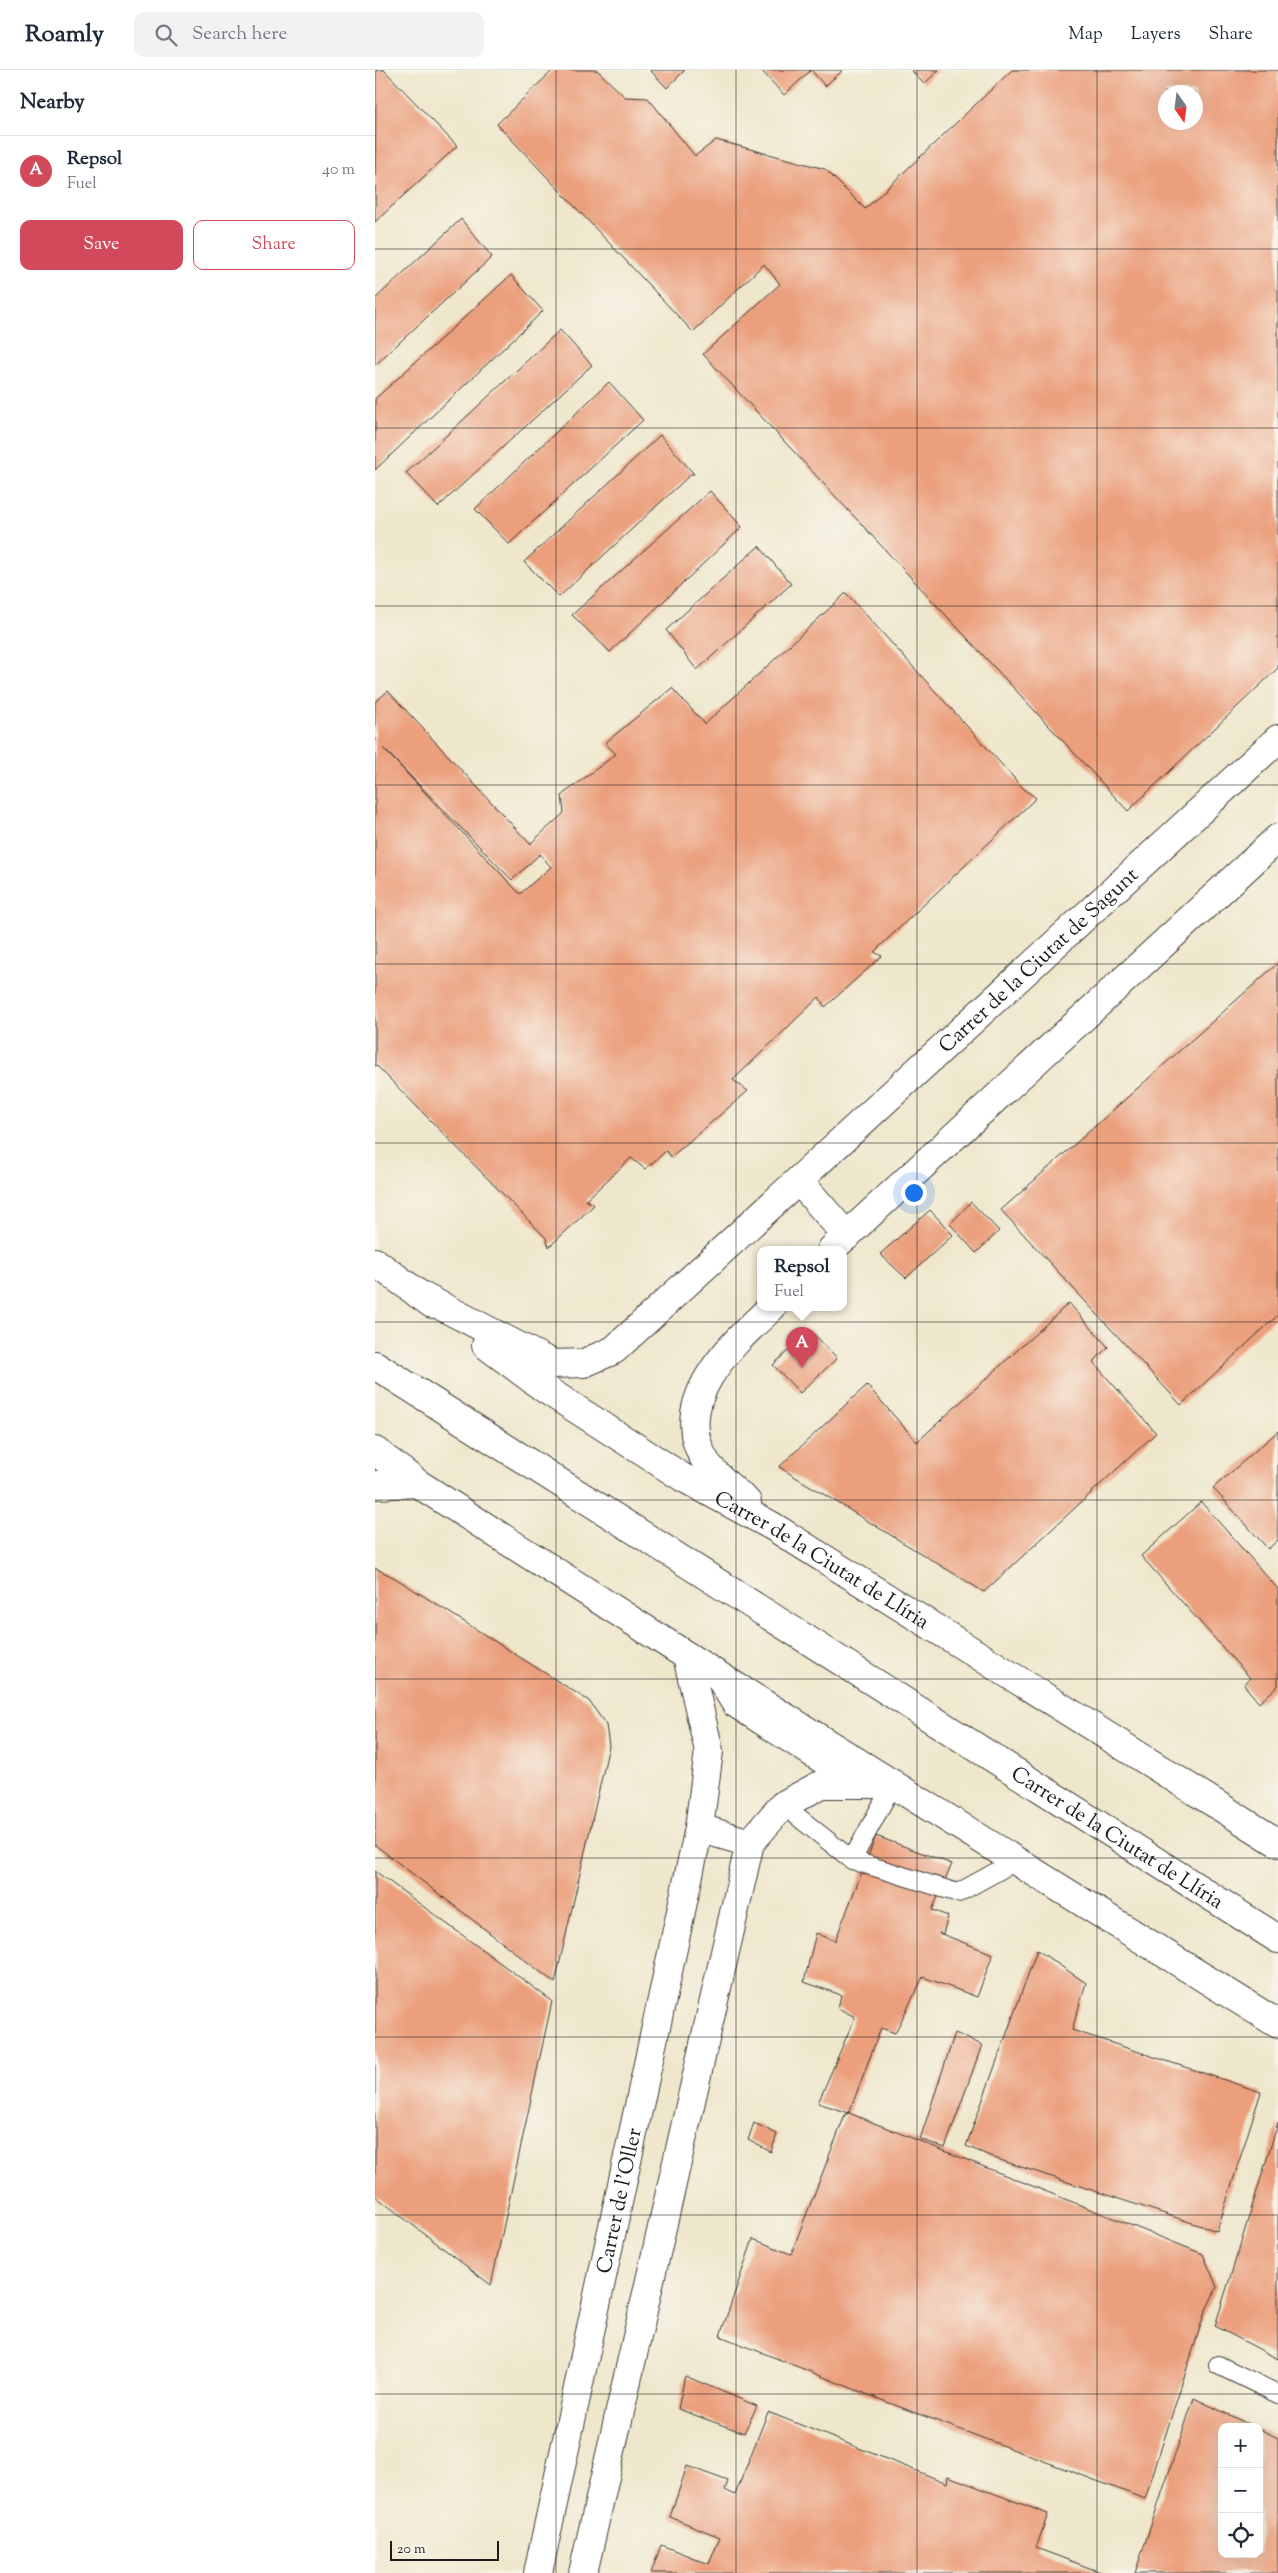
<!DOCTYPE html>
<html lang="en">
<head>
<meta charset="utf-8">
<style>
  :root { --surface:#fff; --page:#f2f2f3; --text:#1f2937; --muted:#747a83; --line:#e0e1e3; --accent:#d1495b }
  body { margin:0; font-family:"Sorts Mill Goudy",serif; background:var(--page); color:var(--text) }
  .controls { position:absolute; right:15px; bottom:15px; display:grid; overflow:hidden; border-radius:10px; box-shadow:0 5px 20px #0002 }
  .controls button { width:45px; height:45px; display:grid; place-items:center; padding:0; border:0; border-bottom:1px solid var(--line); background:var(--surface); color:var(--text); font:25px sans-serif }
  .compass { position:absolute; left:783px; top:15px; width:45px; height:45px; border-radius:50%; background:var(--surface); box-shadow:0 5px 20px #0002; rotate:166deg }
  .scale { position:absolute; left:15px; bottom:12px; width:109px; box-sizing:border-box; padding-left:5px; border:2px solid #1c1c1c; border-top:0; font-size:14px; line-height:18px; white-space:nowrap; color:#1c1c1c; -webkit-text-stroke:4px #f7f3e8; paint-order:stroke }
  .you { position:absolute; left:538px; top:1122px; width:18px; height:18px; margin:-12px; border:4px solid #fff; border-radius:50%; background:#1a73e8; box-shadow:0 0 0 8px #1a73e833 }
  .badge { display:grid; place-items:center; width:32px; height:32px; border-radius:50%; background:var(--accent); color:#fff; font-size:16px; font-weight:700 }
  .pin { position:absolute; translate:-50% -41px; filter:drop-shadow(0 1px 2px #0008) }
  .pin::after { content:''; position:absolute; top:26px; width:18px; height:15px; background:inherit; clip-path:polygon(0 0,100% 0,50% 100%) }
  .popup { position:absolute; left:382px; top:1176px; width:90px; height:65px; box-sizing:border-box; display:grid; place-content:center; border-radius:10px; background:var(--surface); filter:drop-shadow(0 1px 4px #0005); font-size:16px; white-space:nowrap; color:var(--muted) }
  .popup b { font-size:19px; color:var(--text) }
  .popup::after { content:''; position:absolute; left:50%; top:100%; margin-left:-10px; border:10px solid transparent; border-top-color:var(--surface) }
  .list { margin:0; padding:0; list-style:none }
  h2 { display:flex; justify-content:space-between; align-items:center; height:65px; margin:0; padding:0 20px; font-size:21px }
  h2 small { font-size:16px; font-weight:400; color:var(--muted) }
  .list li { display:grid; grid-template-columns:32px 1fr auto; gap:15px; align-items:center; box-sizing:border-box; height:70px; padding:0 20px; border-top:1px solid var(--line) }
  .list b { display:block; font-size:19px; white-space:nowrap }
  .list p { margin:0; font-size:16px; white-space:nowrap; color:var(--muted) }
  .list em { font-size:16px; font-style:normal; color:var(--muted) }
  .actions { display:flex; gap:10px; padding:15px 20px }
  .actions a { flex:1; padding:11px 0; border:1px solid var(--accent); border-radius:10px; text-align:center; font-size:18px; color:var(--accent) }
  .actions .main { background:var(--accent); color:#fff }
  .icon { flex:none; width:28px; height:28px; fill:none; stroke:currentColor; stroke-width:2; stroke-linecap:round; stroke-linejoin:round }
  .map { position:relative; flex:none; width:903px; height:2503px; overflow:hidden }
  header { display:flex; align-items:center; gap:30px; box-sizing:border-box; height:70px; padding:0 25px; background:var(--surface); border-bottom:1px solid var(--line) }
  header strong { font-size:24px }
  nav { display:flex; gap:28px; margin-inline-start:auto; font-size:18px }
  .search { width:350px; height:45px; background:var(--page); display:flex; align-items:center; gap:12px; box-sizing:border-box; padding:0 18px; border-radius:10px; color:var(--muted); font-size:19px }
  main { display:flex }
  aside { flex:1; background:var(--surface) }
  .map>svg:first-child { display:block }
  .building { fill:#eb9f7c; fill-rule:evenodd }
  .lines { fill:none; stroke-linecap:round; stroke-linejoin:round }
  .service-casing { stroke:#3c3a36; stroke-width:20 }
  .minor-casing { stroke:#3c3a36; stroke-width:30 }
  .tertiary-casing { stroke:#3c3a36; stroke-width:30 }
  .service { stroke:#fff; stroke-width:18 }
  .minor { stroke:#fff; stroke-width:28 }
  .tertiary { stroke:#fff; stroke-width:28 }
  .grid { fill:none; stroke:#1c1c1c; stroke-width:1; stroke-opacity:0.55 }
  .labels { text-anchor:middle; stroke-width:5; stroke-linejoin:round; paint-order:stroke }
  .street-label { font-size:21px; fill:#1c1c1c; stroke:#f7f3e8 }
</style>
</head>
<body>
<header>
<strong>Roamly</strong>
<div class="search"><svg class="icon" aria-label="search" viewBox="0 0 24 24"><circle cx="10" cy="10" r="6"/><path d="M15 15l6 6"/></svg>Search here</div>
<nav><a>Map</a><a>Layers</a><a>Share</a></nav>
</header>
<main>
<aside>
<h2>Nearby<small></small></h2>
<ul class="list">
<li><span class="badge">A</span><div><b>Repsol</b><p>Fuel</p></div><em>40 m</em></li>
</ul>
<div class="actions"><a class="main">Save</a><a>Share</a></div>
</aside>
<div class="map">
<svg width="903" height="2503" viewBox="0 0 903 2503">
  <rect width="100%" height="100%" fill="#f7f3e8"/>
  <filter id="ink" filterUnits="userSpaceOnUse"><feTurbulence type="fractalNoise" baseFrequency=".02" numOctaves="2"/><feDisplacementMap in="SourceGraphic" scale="10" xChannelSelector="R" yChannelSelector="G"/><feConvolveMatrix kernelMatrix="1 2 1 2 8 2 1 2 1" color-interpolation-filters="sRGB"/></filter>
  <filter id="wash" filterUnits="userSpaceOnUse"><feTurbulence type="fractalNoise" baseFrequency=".0096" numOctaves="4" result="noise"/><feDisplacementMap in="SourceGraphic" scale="20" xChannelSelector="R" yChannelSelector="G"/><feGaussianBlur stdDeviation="1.12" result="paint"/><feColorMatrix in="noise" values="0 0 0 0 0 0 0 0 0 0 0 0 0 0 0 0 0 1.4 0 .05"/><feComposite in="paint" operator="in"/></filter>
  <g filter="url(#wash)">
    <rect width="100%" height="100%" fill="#efe7cc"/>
    <g id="blocks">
      <g class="building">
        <path d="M1,0H9L82,76L0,152Z"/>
        <path d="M178,0H222L250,27L273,28L320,86L341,70L450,99L490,139L637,0H903V598L753,741L328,284L405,214L389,194L318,262L122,54ZM790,22H820V52H790Z"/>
        <path d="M275,0H310L292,18Z"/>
        <path d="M386,0H468L450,16L436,0L409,25Z"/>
        <path d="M536,0H564L549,14Z"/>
        <path d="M86,149L117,187L0,295V229Z"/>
        <path d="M136,205L168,241L0,400V329Z"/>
        <path d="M185,260L217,295L63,437L31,403Z"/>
        <path d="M234,312L268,350L134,474L100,439Z"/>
        <path d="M285,365L319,404H316L184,527L149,492Z"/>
        <path d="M335,421L367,457L235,582L197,545Z"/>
        <path d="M384,476L416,514L322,600L291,560Z"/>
        <path d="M471,523L649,719L661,728L499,882L507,886L450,937L444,927L358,1010L373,1021L296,1087L291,1081L270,1099L256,1088L211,1130L219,1135L174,1177L171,1168L1,995L0,996V632L13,621L155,774L189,743L187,725L241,684L230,673L297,618L330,654ZM8,678L137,810L165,784L176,797L145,824Z"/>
        <path d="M903,893V1245L806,1335L626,1140Z"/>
        <path d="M596,1132L624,1161L601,1183L575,1154Z"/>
        <path d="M555,1140L578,1165L531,1208L505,1184Z"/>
        <path d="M694,1233L733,1277L718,1292L781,1363L609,1522L404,1397L492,1315L542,1372Z"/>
        <path d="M435,1260L462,1288L425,1323L398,1295Z"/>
        <path d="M903,1361V1470L893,1479L838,1418Z"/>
        <path d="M826,1432L903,1519V1616L884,1633L869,1615L875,1608L766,1486Z"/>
        <path d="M0,1498L20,1508L214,1631L231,1655L234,1676L180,1913L0,1775Z"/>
        <path d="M501,1766L577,1794L557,1840L573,1846L568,1864L564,1863L618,1884L602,1927L548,1907L520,1963L506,1958L474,2043L443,2033L480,1947L463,1938L466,1925L429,1912L441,1863L460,1871Z"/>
        <path d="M0,1801L177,1931L116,2215L0,2126Z"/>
        <path d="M662,1880L711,1913L697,1960L886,2022L842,2161L622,2089L591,2076Z"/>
        <path d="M580,1963L607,1975L570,2078L545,2069Z"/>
        <path d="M474,2043L828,2184L842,2217L830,2242L770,2429L509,2331L345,2266L378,2169L416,2184L470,2045Z"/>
        <path d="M379,2053L402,2064L396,2082L373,2070Z"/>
        <path d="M903,2053V2289L840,2256Z"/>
        <path d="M310,2306L382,2336L369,2363L303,2339Z"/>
        <path d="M819,2328L879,2357H847V2484H884V2359L903,2368V2503H760Z"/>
        <path d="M393,2342L572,2413L573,2406L673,2444L661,2478L728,2503H276L286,2475L334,2494L345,2467L295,2447L312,2396L353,2411L350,2420L360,2425Z"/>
      </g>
    </g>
  </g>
  <g filter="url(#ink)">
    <use href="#blocks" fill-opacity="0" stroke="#3c3a36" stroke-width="1"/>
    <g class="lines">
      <g class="service-casing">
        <g id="service">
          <path d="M338,1606L357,1637L447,1695L488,1699"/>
          <path d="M518,1714L477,1790L583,1823L641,1791"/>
          <path d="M408,1735L477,1790"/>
          <path d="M843,2295L903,2324"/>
        </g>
      </g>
      <g class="minor-casing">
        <g id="minor">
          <path d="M424,1111L472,1166"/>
          <path d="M457,1179L903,768"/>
          <path d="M0,1192L57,1234"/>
          <path id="s1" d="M43,1224L178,1294L209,1293L239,1280L903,669"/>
          <path id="s2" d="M111,1275L170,1319L307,1407L397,1456L903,1773"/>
          <path d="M0,1381L42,1413L312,1586L903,1954"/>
          <path d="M0,1415L42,1413"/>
          <path d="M372,1432C359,1420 341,1407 331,1392C293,1332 356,1275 397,1237"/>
          <path d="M324,1758L375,1773"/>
          <path id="s3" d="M163,2503L324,1758L334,1681L312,1586"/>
          <path d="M208,2503L375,1773L408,1735L447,1714H518"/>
        </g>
      </g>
      <g class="tertiary-casing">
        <g id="tertiary">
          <path id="s4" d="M0,1295L903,1869"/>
        </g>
      </g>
      <use href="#service" class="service"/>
      <use href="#minor" class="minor"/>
      <use href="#tertiary" class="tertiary"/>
    </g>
  </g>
  <path class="grid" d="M181,0V2503M361,0V2503M542,0V2503M722,0V2503M0,179H903M0,358H903M0,536H903M0,715H903M0,894H903M0,1073H903M0,1252H903M0,1430H903M0,1609H903M0,1788H903M0,1967H903M0,2145H903M0,2324H903"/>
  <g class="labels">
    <g class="street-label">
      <text dy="7" stroke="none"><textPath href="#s1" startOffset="792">Carrer de la Ciutat de Sagunt</textPath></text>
      <text dy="7" stroke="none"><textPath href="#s2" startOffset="399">Carrer de la Ciutat de Llíria</textPath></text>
      <text dy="7" stroke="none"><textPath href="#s4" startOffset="880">Carrer de la Ciutat de Llíria</textPath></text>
      <text dy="7" stroke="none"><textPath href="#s3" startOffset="381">Carrer de l'Oller</textPath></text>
    </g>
  </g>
</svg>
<div class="controls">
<button>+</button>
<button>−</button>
<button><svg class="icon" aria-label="locate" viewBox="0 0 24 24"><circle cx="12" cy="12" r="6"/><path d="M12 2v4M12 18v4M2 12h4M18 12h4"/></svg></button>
</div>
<svg class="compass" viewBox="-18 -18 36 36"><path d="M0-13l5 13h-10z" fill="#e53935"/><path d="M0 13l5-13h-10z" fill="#747a83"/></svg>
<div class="scale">20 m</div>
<div class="you"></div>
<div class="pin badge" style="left:427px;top:1298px">A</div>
<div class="popup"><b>Repsol</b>Fuel</div>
</div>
</main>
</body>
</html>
